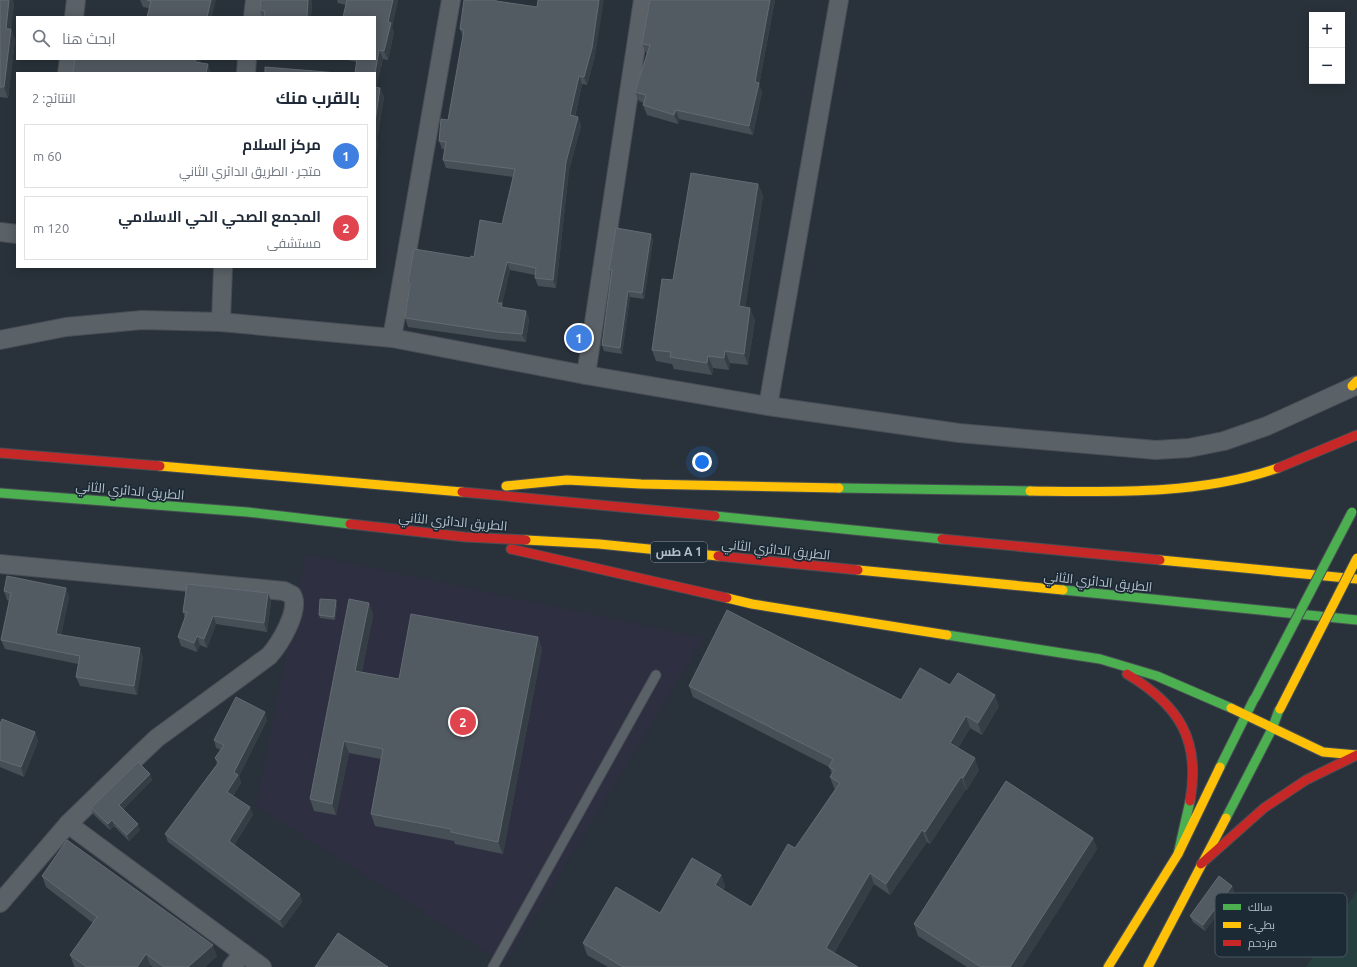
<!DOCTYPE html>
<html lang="ar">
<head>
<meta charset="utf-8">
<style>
  :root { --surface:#fff; --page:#f6f6f7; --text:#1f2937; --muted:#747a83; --line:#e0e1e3; --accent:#838e98 }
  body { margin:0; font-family:Ubuntu,Cairo,sans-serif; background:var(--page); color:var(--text); direction:rtl }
  .controls { position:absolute; right:12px; top:12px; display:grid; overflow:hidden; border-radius:0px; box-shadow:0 2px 10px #0003 }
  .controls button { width:36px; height:36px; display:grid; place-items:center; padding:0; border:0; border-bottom:1px solid var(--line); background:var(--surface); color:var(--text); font:20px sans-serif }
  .you { position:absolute; left:702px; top:462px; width:14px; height:14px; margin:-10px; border:3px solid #fff; border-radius:50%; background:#1a73e8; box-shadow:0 0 0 6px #1a73e833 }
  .badge { display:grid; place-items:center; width:26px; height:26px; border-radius:50%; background:var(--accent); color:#fff; font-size:13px; font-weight:700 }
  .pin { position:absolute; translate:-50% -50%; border:2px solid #fff; box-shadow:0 1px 4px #0006 }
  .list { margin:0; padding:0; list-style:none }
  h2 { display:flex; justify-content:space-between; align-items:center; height:52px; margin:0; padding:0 16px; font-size:17px }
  h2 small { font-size:13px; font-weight:400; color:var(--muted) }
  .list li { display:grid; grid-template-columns:26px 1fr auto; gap:12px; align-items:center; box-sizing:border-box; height:64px; margin:0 8px 8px; padding:0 8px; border:1px solid var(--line); border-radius:0px }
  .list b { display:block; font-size:15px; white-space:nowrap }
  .list p { margin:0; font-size:13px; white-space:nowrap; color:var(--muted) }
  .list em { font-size:13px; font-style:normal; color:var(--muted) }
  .icon { flex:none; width:22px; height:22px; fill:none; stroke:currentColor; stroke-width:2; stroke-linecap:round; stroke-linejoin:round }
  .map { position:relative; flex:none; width:1357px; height:967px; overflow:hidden; direction:ltr }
  .search { position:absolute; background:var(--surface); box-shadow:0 2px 10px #0003; left:16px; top:16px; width:360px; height:44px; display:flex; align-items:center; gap:10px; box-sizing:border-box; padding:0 14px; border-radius:0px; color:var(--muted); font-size:15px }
  .panel { position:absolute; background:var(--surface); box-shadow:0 2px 10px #0003; left:16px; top:72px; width:360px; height:196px; border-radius:0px; direction:rtl }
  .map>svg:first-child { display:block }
  .medical { fill:#2e2f40 }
  .green { fill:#264040 }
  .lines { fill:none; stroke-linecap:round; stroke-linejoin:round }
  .lane-casing { stroke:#484e54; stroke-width:11 }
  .street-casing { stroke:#484e54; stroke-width:20 }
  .fast-casing { stroke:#484e54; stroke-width:11 }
  .slow-casing { stroke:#484e54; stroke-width:11 }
  .jam-casing { stroke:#484e54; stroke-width:11 }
  .lane { stroke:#5a6167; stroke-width:9 }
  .street { stroke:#5a6167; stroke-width:18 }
  .fast { stroke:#4caf50; stroke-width:9 }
  .slow { stroke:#ffc107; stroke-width:9 }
  .jam { stroke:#c62828; stroke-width:9 }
  .fast-bridge-casing { stroke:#484e54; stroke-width:11; stroke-linecap:butt }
  .slow-bridge-casing { stroke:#484e54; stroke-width:11; stroke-linecap:butt }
  .fast-bridge { stroke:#4caf50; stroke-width:9 }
  .slow-bridge { stroke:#ffc107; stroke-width:9 }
  .wall { fill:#474f56 }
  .shaded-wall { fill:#363e45 }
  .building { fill:#535b62; stroke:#626b73 }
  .labels { text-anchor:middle; stroke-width:3.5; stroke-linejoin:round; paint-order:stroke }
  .shield { fill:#1c2a35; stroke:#86939e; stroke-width:1 }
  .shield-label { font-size:12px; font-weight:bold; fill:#b3c0cb }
  .street-label { font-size:13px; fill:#b3c0cb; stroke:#1c2a35 }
  .key { fill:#1c2a35; stroke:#495762; stroke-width:1 }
  .key-label { font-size:11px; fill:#b3c0cb }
</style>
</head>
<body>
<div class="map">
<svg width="1357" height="967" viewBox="0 0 1357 967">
  <rect width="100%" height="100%" fill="#29323a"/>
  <path class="medical" d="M306,554L704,638L505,964L256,806Z"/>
  <path class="green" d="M1357,891V967H1306Z"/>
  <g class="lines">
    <g class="lane-casing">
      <path id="lane" d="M493,967L656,675"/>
    </g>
    <g class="street-casing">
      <g id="street">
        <path d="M74,17L76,0"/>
        <path d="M253,17L255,0"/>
        <path d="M67,73L69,59"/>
        <path d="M246,73L247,59"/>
        <path d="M0,232L17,234"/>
        <path d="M221,322L223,267"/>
        <path d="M392,338L451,0"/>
        <path d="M0,340L66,327L142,320L221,322L392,338L586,375L768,406L959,433L1156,450L1189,448L1224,441L1267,426L1357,385"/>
        <path d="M586,375L643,0"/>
        <path d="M768,406L839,0"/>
        <path d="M0,564L284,591L292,595C301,610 279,645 269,656L157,738L140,754L68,824L0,903"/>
        <path d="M68,824L262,967"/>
        <path d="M232,967L243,953"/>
      </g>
    </g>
    <g class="fast-casing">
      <g id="fast">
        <path d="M839,488L1030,491"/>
        <path d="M0,493L247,512L350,524"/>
        <path d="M715,516L942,539"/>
        <path d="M1063,590L1357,620"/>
        <path d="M947,635L1100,659L1157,676L1231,708"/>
        <path d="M1220,767L1254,699"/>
        <path d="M1226,818L1272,729L1279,710"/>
        <path d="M1178,854L1190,801"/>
      </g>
    </g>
    <g class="slow-casing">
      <g id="slow">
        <path d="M1352,386L1357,381"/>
        <path d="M160,466L462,492"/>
        <path d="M506,486L567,480L641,484L839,488"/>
        <path d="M1030,491C1112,492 1200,495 1278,468"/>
        <path d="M526,540L599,544L718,556"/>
        <path d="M1160,560L1357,579"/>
        <path d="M858,570L1063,590"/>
        <path d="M727,598L752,604L947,635"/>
        <path d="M1231,708L1323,752L1357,755"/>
        <path d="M1108,967L1178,854L1220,767"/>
        <path d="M1148,967L1226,818"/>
      </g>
    </g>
    <g class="jam-casing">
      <g id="jam">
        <path d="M0,453L160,466"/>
        <path d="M1278,468L1357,435"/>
        <path d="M462,492L715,516"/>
        <path d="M350,524L465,537L526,540"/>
        <path d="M942,539L1160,560"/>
        <path d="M511,549L727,598"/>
        <path d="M718,556L858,570"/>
        <path d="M1127,674C1179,705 1201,740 1190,801"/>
        <path d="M1201,864L1264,808L1306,780L1357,755"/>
      </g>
    </g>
    <use href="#lane" class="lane"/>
    <use href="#street" class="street"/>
    <use href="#fast" class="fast"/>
    <use href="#slow" class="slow"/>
    <use href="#jam" class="jam"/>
    <g class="fast-bridge-casing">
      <path id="fast-bridge" d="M1255,698L1352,512"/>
    </g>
    <g class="slow-bridge-casing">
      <path id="slow-bridge" d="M1280,709L1357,558"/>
    </g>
    <use href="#fast-bridge" class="fast-bridge"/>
    <use href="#slow-bridge" class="slow-bridge"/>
  </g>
  <g class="wall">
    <path d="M0,0L14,3L11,29L15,40L8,98L0,97Z"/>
    <path d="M140,0H216L149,8L143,7Z"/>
    <path d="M261,0H312L311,17H262L260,10Z"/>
    <path d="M337,0H398L392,27L394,32L388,60L383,59L376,88H380L384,97L377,139L378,143L375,170L357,62L342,59H375L346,5L338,3Z"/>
    <path d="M650,0H775L759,85L762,92L753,135L679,119L678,124L647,115L643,105L644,103L639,101L635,92L647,53H646L642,44Z"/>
    <path d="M500,1L595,56L587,85L582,84L575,117H578L581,126L569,170L556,288L538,286L535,278V275L510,270L502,304L503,308L526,311L529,319L526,342L500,340L408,327L405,318L409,286L408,283L474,257L502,224L513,177L446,168L443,160L445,149H442L439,141L448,120L463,37L460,29Z"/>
    <path d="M758,184L763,196L745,307L755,320L748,365L730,363L729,370L713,368L712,375L674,369L672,364L656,361L652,350L673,280Z"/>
    <path d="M653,240L644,299L630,297L622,354L604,351L602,345L611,276L609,270Z"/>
    <path d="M66,588L69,597L61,635L143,657L137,695L80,686L76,677L78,664L5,649L1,640L9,601L7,600L4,591Z"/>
    <path d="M268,593L271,602L267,632L216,624L207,648L200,645L197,652L181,646L178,637L185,618L183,612Z"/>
    <path d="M369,603L373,615L362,672L399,679L538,637L542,649L503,854L455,844L454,841L375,826L371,814L381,759L349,753L336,815L314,811L310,799Z"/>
    <path d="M337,604L335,620L320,618L319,615Z"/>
    <path d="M950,685L999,706L982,735L970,728L958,748L979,770L967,790L966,789L930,844L927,842L890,895L874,884L834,953L858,967H608L587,955L583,943L660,913L721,875L725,886L723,890L751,907L795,848L835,789L834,788L830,777L832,774L829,767L693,697L689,686L901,700Z"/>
    <path d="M267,720L239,776L241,783L233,796L250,807L253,815L234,845L300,894L302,902L283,928L168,842L165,834L217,764L215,758L221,750L216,748L214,740Z"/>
    <path d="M0,724L35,732L38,741L24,777L0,767Z"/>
    <path d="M150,774L152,780L123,809L140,830L129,841L114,826L110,830L93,814L91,808Z"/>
    <path d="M1093,838L1097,849L1022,967H967L918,936L914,924Z"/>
    <path d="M42,876L217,956L205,967H153L150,965L149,967H75L74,966L70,955L93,923L46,887Z"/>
    <path d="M1232,886L1234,892L1205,931L1193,922L1190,916Z"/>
  </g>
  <g class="shaded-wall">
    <path d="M9,0H13L14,3L10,39L6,29Z"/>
    <path d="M211,0H216L212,17H207Z"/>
    <path d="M308,0H312L311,17H307Z"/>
    <path d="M393,0H398L392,27L394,32L388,60L384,51L388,22Z"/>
    <path d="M599,0H604L595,56L587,85L584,77Z"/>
    <path d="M770,0H775L759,85L762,92L753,135L749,126L755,82Z"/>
    <path d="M11,29L15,40L8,98L4,87Z"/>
    <path d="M379,50L383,59L375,95V73Z"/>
    <path d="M196,59H201L198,71L195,62Z"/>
    <path d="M208,64L211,73H206Z"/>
    <path d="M579,76L582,84L573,124L570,115Z"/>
    <path d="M380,88L384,97L377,139L378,143L375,170V122Z"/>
    <path d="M676,110L679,119L678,124L674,115Z"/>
    <path d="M578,117L581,126L569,170L556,288L553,280L566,162Z"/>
    <path d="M758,184L763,196L743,318L739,306Z"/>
    <path d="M651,234L653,240L644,299L642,293Z"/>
    <path d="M507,262L510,270L502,304L505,312L497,303Z"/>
    <path d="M628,291L630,297L622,354L620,348Z"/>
    <path d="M750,308L755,320L748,365L744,354Z"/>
    <path d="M526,311L529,319L526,342L522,334Z"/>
    <path d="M725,351L730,363L729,370L724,358Z"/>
    <path d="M708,356L713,368L712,375L707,363Z"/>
    <path d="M66,588L69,597L60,643L56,634Z"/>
    <path d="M268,593L271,602L267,632L264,623Z"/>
    <path d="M336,600L337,604L335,620L334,617Z"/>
    <path d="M369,603L373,615L360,682L355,671Z"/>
    <path d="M213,616L216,624L207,648L204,639Z"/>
    <path d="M197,636L200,645L197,652L194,643Z"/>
    <path d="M538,637L542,649L503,854L498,842Z"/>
    <path d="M140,648L143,657L137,695L134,686Z"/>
    <path d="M995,695L999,706L982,735L978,723Z"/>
    <path d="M265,712L267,720L239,776L241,783L230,800L227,792L234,772Z"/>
    <path d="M966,716L970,728L954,755L950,743Z"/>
    <path d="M35,732L38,741L24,777L21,767Z"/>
    <path d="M344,741L349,753L336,815L332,804Z"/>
    <path d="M975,758L979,770L967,790L963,778Z"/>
    <path d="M150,774L152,780L122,811L119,805Z"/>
    <path d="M961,777L966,789L930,844L925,832Z"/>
    <path d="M250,807L253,815L231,849L229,841Z"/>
    <path d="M112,820L114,826L110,830L108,824Z"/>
    <path d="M138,824L140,830L129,841L127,835Z"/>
    <path d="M922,830L927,842L890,895L886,884Z"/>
    <path d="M1093,838L1097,849L1022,967H1010Z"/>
    <path d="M870,873L874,884L830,959L826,948Z"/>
    <path d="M721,875L725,886L719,897L715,885Z"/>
    <path d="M1232,886L1234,892L1205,931L1203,925Z"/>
    <path d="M300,894L302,902L283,928L280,920Z"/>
    <path d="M213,945L217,956L205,967H188Z"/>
    <path d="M146,954L150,965L149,967H137Z"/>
  </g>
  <g class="building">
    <path d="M0,0H9L6,29H11L4,87H0Z"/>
    <path d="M147,0H211L207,17H147L151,1Z"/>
    <path d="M261,0H308L307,17H264L265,11L260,10Z"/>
    <path d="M347,0H393L388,22L391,23L384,51L379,50L375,73H355L357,59H375V17H343Z"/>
    <path d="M464,0H496V1L537,7L538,0H599L592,48L584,77L579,76L570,115L578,117L566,162L553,280L535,278L536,268L507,262L497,303H502L501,307L526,311L522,334L497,332L405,318L410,283H408L414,249L470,258L471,256L474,257L480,220L502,224L515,169L443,160L446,142L439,141L441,119L448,120L464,30L460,29Z"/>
    <path d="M650,0H770L755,82L759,83L749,126L676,110L674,115L643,105L646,95L635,92L650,45L642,44Z"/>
    <path d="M75,59H196L195,62L208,64L206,73H73Z"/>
    <path d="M265,67L338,73H265Z"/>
    <path d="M375,87L380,88L375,122Z"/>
    <path d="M691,173L758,184L739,306L750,308L744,354L725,351L724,358L708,356L707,363L670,357L671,352L652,350L662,279L673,280Z"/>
    <path d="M616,228L651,234L642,293L628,291L620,348L602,345L612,270H609Z"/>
    <path d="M7,576L66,588L56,634L140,648L134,686L76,677L80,656L1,640L11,593L4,591Z"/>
    <path d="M187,584L268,593L264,623L213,616L204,639L197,636L194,643L178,637L187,612H183Z"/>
    <path d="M320,599L336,600L334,617L319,615Z"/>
    <path d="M349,599L369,603L355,671L399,679L411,614L538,637L498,842L451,832V829L371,814L383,749L344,741L332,804L310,799Z"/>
    <path d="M727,610L901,700L920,668L950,685L958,673L995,695L978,723L966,716L950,743L975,758L963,778L961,777L925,832L922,830L886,884L870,873L826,948L858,967H623L583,943L616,887L660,913L692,858L721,875L715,885L751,907L788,844L795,848L840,783L830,777L834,770L829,767L833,759L689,686Z"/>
    <path d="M236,697L265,712L234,772L238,775L227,792L250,807L229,841L300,894L280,920L165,834L219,762L215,758L224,745L214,740Z"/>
    <path d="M2,719L35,732L21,767L0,760V724Z"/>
    <path d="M138,762L150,774L119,805L138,824L127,835L112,820L108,824L91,808Z"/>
    <path d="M1006,781L1093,838L1010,967H981L914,924Z"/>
    <path d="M67,840L213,945L188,967H164L146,954L137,967H87L70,955L97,917L42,876Z"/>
    <path d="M1219,876L1232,886L1203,925L1190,916Z"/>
    <path d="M338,933L388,967H315Z"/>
  </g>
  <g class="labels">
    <rect class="shield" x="651" y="542" width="56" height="20" rx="3"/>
    <g class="shield-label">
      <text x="679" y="556">طس A 1</text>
    </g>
    <g class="street-label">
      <text transform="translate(130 490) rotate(5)" y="5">الطريق الدائري الثاني</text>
      <text transform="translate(453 521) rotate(5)" y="5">الطريق الدائري الثاني</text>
      <text transform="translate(776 549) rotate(6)" y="5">الطريق الدائري الثاني</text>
      <text transform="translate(1098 581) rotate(6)" y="5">الطريق الدائري الثاني</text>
    </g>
  </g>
  <rect x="1215" y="893" width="132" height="64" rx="6" class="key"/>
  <rect x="1223" y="904" width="18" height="6" fill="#4caf50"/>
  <rect x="1223" y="922" width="18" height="6" fill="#ffc107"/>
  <rect x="1223" y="940" width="18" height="6" fill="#c62828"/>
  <g class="key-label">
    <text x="1248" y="911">سالك</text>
    <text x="1248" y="929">بطيء</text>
    <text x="1248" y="947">مزدحم</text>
  </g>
</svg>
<div class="controls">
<button>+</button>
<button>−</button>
</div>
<div class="you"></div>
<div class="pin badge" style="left:579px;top:338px;background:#3f7fe0">1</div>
<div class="pin badge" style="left:463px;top:722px;background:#e0444e">2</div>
<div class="search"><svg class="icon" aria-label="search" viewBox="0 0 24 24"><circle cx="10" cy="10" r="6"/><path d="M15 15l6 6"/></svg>ابحث هنا</div>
<section class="panel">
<h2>بالقرب منك<small>النتائج: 2</small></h2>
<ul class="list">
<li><span class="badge" style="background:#3f7fe0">1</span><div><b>مركز السلام</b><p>متجر · الطريق الدائري الثاني</p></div><em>60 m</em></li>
<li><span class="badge" style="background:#e0444e">2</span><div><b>المجمع الصحي الحي الاسلامي</b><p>مستشفى</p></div><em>120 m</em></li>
</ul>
</section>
</div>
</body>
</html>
